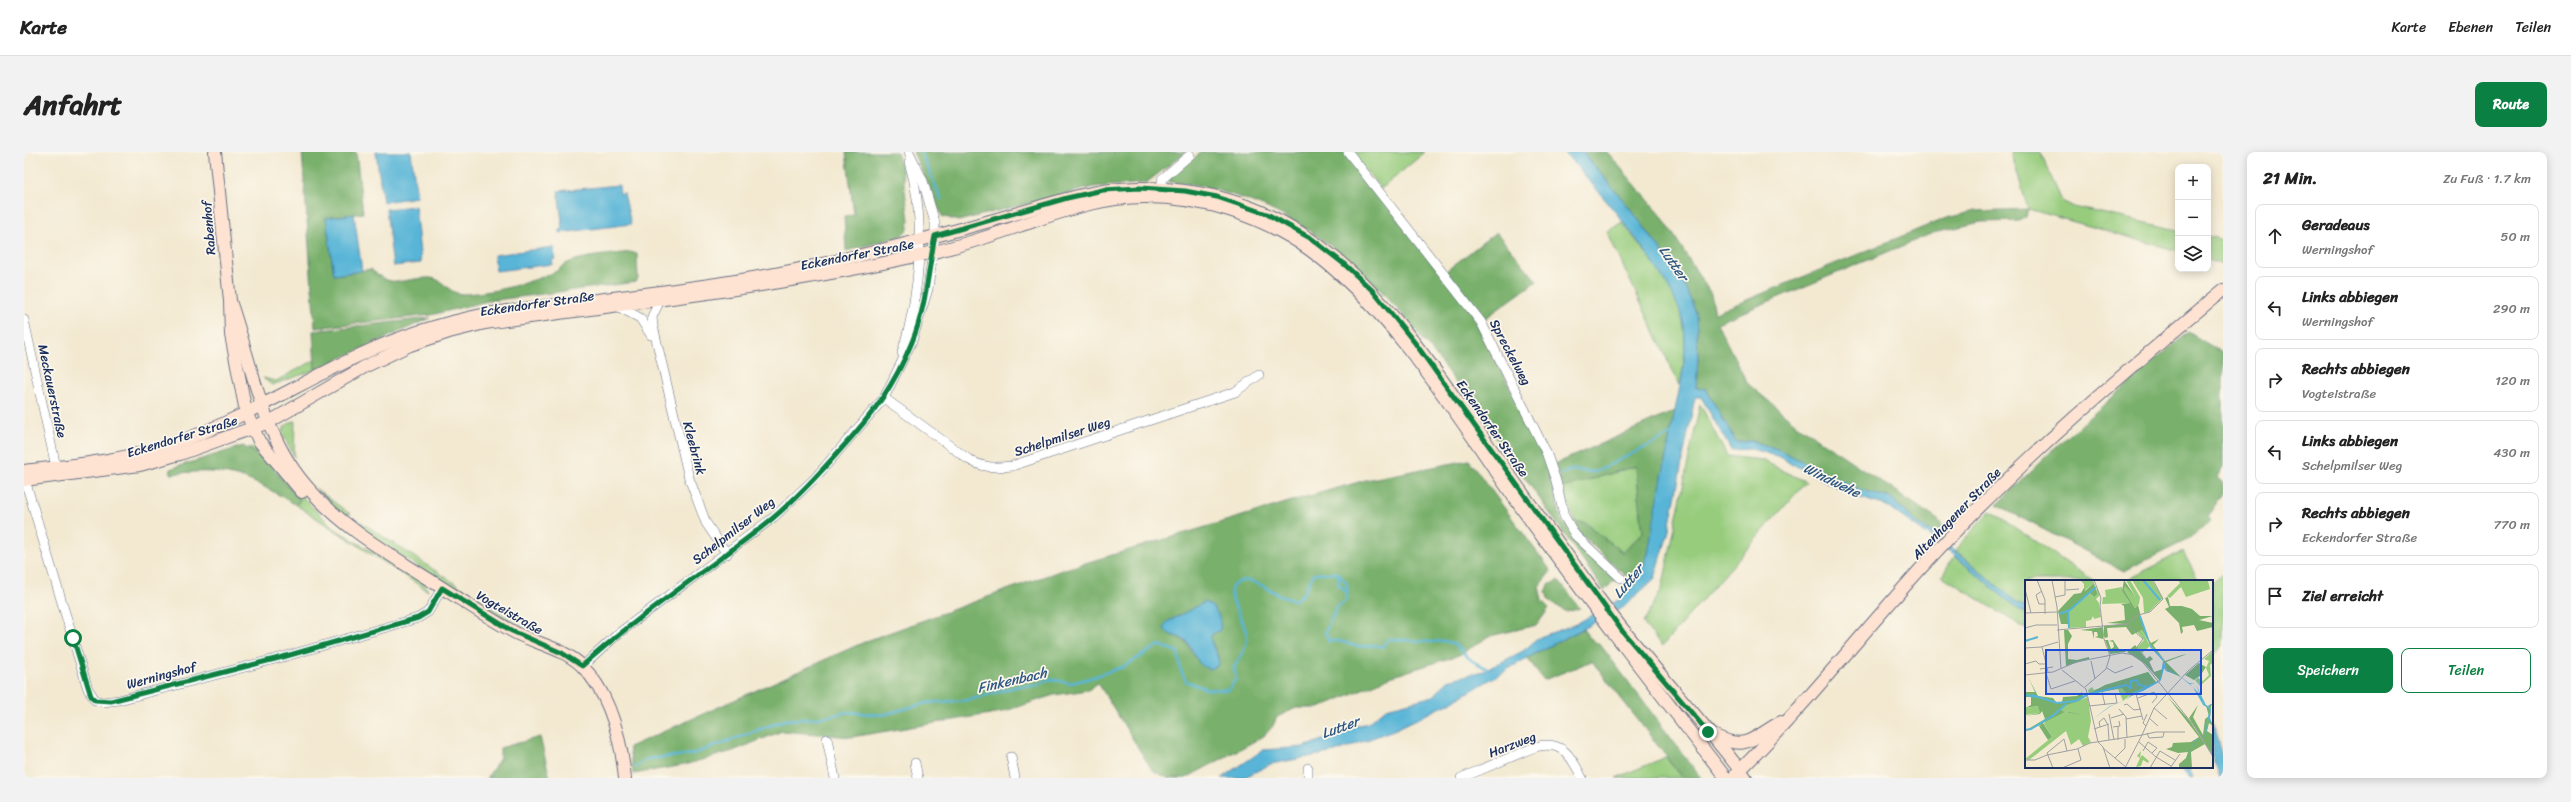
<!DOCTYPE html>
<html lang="de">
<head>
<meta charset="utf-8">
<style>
  :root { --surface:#fff; --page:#f2f2f2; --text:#222; --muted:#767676; --line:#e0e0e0; --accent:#0b8043 }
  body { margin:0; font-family:Sriracha,sans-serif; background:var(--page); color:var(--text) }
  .controls { position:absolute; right:12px; top:12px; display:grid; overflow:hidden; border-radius:8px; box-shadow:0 2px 10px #0003 }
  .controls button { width:36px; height:36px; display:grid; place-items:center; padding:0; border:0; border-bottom:1px solid var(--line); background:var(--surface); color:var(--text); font:20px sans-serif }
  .stop { position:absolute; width:12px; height:12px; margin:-9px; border:3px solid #0b8043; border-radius:50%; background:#fff }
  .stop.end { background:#0b8043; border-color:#fff; box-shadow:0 1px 4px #0008 }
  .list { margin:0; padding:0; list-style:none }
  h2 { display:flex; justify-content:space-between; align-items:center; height:52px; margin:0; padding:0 16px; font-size:17px }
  h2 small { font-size:13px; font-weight:400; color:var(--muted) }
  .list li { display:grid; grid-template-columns:26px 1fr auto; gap:12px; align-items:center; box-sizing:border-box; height:64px; margin:0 8px 8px; padding:0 8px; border:1px solid var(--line); border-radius:8px }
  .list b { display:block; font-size:15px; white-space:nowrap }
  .list p { margin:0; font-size:13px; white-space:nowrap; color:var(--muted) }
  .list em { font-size:13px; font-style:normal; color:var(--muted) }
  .actions { display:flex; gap:8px; padding:12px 16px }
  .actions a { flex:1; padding:9px 0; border:1px solid var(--accent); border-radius:8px; text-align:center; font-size:14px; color:var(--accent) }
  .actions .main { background:var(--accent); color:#fff }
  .icon { flex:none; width:22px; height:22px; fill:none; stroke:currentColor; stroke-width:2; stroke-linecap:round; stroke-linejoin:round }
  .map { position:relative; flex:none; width:2199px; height:626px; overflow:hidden; border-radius:8px }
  header { display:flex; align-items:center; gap:24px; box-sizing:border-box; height:56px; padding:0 20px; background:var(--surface); border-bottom:1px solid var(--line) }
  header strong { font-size:19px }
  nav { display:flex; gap:22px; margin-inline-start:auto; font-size:14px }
  .intro { display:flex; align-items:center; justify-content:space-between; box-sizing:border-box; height:96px; padding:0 24px }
  h1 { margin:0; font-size:28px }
  .button { padding:10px 18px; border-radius:8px; background:var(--accent); color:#fff; font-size:14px; font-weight:700 }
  main { display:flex; gap:24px; padding:0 24px }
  aside { flex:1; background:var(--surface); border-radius:8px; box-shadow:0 2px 10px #0003 }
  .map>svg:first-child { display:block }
  .green { fill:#97cc7d; stroke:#597e6e }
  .forest { fill:#79b06c; stroke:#4a7065; fill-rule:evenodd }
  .water { fill:#59b5d7; stroke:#3a729a }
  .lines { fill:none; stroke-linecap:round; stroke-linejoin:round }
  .stream { stroke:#59b5d7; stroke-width:2.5 }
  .street-casing { stroke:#677086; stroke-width:10 }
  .secondary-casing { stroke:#677086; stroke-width:14 }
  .street { stroke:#fff; stroke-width:9 }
  .secondary { stroke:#fee3d2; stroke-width:12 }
  .route { stroke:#0b8043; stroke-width:5 }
  .labels { text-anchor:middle; stroke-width:3.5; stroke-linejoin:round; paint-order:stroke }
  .street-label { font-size:13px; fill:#1b2f5e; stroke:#fbf7ec }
  .water-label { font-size:14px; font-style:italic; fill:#2e5782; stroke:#fbf7ec }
  .inset-river { fill:none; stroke:#59b5d7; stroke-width:2 }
  .inset-road { fill:none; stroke:#9d9fa3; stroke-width:1 }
  .view { fill:#1d4ed8; fill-opacity:0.15; stroke:#1d4ed8; stroke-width:2 }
  .inset-edge { fill:none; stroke:#1b2f5e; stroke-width:2 }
</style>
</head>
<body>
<header>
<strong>Karte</strong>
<nav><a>Karte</a><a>Ebenen</a><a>Teilen</a></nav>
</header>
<div class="intro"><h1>Anfahrt</h1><a class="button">Route</a></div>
<main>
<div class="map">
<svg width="2199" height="626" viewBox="0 0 2199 626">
  <rect width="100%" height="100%" fill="#fbf7ec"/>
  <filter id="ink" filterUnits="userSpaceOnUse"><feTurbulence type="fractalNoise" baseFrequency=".025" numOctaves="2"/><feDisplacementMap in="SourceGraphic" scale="8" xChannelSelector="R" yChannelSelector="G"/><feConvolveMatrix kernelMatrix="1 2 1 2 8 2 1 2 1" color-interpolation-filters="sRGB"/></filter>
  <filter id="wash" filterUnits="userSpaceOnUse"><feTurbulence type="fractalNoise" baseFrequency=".012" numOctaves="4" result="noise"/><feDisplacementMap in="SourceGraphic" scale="16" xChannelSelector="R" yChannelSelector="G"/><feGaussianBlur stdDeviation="0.9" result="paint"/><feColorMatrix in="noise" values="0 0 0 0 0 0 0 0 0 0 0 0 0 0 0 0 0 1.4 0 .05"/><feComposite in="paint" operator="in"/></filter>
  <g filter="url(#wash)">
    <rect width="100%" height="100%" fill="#f3e9d1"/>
    <g class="green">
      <path d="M1327,0H1401L1357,37Z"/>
      <path d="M1987,0H2016L2038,49L2050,55L2154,78V99L2004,57Z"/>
      <path d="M1598,70C1621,101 1654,135 1660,175C1663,195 1659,215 1656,234L1583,80Z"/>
      <path d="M2184,84L2199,88V113L2184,108Z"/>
      <path d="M291,208V218L248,233L239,226L252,229Z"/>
      <path d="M1676,252L1703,304L1738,308L1782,330L1638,494L1619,471L1638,437Z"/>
      <path d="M271,268L270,305L258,281L261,274Z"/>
      <path d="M231,295L308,375L400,431L404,439L272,353L276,347L237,305L224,296Z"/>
      <path d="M1612,314L1619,380L1599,401L1561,371L1550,369L1538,336Z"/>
      <path d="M291,336L326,362L318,363Z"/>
      <path d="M1966,359L2070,429H2002V455L1991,449L1931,398Z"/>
      <path d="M337,370L499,476L498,480L341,381Z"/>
      <path d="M2159,400L2175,429H2106L2104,427Z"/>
      <path d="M1931,404L1989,453L2002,461V477L1918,424Z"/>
      <path d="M2199,422V494L2188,504V430Z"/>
      <path d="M1642,605L1659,626H1592Z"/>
    </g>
    <g class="forest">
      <path d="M278,0H332L339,61L302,66L310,123L347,117C369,139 381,125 407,126C420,127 424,142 439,142C469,141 502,132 531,120C536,117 540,112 546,110C564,103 587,103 606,100L613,102L614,126L612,130L464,149L407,163L291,176Z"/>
      <path d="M822,0H873L878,17L885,68L884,77L877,84L822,99L820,64L830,63Z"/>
      <path d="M889,0H1162L1122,31L1069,35L934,69L918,64Z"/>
      <path d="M1178,0H1321L1445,156L1515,291L1528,329L1537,368L1591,427L1580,439C1537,377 1494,315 1449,254C1385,167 1326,85 1221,47C1197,39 1171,31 1145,30V25Z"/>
      <path d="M1559,0H1583L1637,63L1687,142L1691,161L1922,66L1952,59L2004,57L2002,65L1995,69L1957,70L1909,81L1693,171L1723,231L1772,272L1914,368L1921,376L1913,384L1895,373L1866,346L1835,337L1753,297L1728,289L1712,291L1682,237L1672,236L1674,207L1672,161L1657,125L1608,59Z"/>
      <path d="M1472,80L1513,129L1459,168L1422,119Z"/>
      <path d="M406,166L291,218L289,179Z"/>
      <path d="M2164,180L2199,201V315L2194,325L2199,329V341L2183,365L2187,369L2163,388L2100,419L1972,353L2039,288Z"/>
      <path d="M1651,259L1624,402L1618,418L1610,431L1555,381L1550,369L1561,371L1599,401L1619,380L1612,314L1538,336L1531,312Z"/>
      <path d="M219,294L237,305L276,348L272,353C224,324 203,315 147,322L146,317Z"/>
      <path d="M1445,308L1527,419L1515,434L1518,449L1525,456L1513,473L1466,484L1435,503L1366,525L1295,556H1272L1253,565L1249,574L1240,584L1162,626H1144L1128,618L1074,531L1064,538L1030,543L978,560L827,585L758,579L709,599L660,613L609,622L605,595L845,488L1038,418L1285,344L1342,328ZM1181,450L1186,488L1195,506L1170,504L1163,491L1152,484L1143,470Z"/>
      <path d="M1534,428L1556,456L1543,460L1525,449L1522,440L1525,433Z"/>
      <path d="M1559,477L1565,485L1578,495L1677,626H1659L1568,509L1520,528L1503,506Z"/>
      <path d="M516,585L526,626H463L476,606V596Z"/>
    </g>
    <g class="water">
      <path d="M352,0H387L393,45L359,50Z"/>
      <path d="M1540,0H1559L1608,59L1657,125L1672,161L1674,207L1672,236L1682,237L1712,290L1728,289L1753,297L1835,337L1866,346L1895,373L1913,384L1991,449L2002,455V461L1989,453L1924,398L1863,354L1830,344L1753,304L1728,297L1707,298L1677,245H1671L1644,382L1631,426L1600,455L1503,506L1428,550L1372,577L1311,600L1247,612L1219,626H1198L1239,598L1280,595L1319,580L1323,576L1344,571L1362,556L1410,544L1424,528L1460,519L1499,499L1516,485L1552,472L1598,446L1613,427L1624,402C1631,357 1641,313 1649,268C1655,238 1664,206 1660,175C1654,129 1573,37 1540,0Z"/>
      <path d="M595,33L596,42L600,41L607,72L536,81V78L539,77L535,46L533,44L535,43L534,39Z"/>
      <path d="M391,54L397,111L369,114L362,57Z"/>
      <path d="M330,62L338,119L310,123L302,66Z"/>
      <path d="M530,95L531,107L528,108L529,112L472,119L470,103Z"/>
      <path d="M1181,450C1192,455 1198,466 1196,478L1187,483C1185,493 1195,501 1195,513L1185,517C1170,513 1172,499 1162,489C1155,483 1142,485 1140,475L1143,470Z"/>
      <path d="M2188,570L2199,608V626H2196L2188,601Z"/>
      <path d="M2155,615H2162L2169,626H2164Z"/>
    </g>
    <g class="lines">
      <g class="stream">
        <path d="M897,0L917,47"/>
        <path d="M1536,322L1547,318L1571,320L1648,282"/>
        <path d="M1314,422L1315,433L1323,440"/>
        <path d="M611,615L623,607L669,602L761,568L794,566L824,560L858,563L902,551L945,548L995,534H1012L1025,527L1047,531L1063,527L1099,515L1135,493L1154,500L1157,519L1162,529L1182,537L1204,538L1212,527L1210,515C1215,507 1222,498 1223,487C1224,471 1202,447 1208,435C1226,415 1252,448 1271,448L1280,441L1290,421H1314L1323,432V448L1313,455L1301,480L1305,490C1314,486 1324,493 1333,494C1342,496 1349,490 1358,495L1364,487L1407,490L1421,489L1430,492L1447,508L1465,518"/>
      </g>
    </g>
  </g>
  <g filter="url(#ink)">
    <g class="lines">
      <g class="street-casing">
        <g id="street">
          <path d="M1324,0L1457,170L1522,300L1532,329L1540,364L1551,383L1597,426"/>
          <path d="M1138,37V27L1166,3"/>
          <path d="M636,148L628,165L629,174L665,326L682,371L703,402"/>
          <path d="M593,154L616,166L627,183"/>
          <path d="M0,168L32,315"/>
          <path d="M878,201C896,143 903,68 885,10"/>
          <path d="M860,246L944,307C958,316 971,316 988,314L1211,240L1235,223"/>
          <path d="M1,328L64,537L71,548L79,550L95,548L259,505L394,466L404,460L418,436"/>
          <path d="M559,514L595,481L750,365L792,325L860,246L888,189L904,137L911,84V71L899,29L885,0"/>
          <path d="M803,587L811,626"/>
          <path d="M987,605L991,626"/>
          <path d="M891,611L894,626"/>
          <path d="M1284,616V626"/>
          <path d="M1437,626L1511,595C1538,587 1548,605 1558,626"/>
        </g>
      </g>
      <g class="secondary-casing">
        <g id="secondary">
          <path d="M191,0L206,149L207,183L222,260L235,289L278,340"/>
          <path d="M206,149C229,214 237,285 286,338C320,376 359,398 401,425C430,443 458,462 488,479C509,491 540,496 558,514C586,542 597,588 601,626"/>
          <path d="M0,319C51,313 103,308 152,291C217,268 276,231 338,202C377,183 419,171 462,162C576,146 694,137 807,110C867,97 927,80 987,63C1030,51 1070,36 1115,36C1283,36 1361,146 1448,270C1488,327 1529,384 1570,440C1617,505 1674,562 1722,626"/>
          <path d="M0,328L116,313L156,302L245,270L342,214L386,193L425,180L461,171C605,151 749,136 892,104C927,97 961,86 995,74C1037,60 1076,45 1121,45C1179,45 1239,64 1286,98C1369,158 1435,267 1494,351C1561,445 1631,535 1702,626"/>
          <path d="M1689,583C1724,600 1727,586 1757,570"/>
          <path d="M1711,623C1782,554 1843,474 1910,402C1999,306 2099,222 2199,138"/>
        </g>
      </g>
      <use href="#street" class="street"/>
      <use href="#secondary" class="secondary"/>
    </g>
  </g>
  <g class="lines" filter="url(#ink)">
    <path class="route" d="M49,486L67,544L71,548L87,549L259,505L394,466L404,460L418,436L488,479L538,501L558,514C618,460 686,417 749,366C774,345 796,321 817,297C849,262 870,234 888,190C902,156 904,119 911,84L1043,46L1079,38L1116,36L1161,39L1193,45L1243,62L1288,87L1320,112L1349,139L1391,191L1599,480L1684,580"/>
  </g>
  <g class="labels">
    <g class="street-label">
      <text transform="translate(184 76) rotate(-95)" y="5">Rabenhof</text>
      <text transform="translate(833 102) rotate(-11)" y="5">Eckendorfer Straße</text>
      <text transform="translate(513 151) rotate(-8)" y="5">Eckendorfer Straße</text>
      <text transform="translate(1487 200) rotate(62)" y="5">Spreckelweg</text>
      <text transform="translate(29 239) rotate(78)" y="5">Meckauerstraße</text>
      <text transform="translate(1469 276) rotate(55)" y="5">Eckendorfer Straße</text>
      <text transform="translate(158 284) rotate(-17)" y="5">Eckendorfer Straße</text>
      <text transform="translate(1038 284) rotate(-18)" y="5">Schelpmilser Weg</text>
      <text transform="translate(671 296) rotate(75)" y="5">Kleebrink</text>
      <text transform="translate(1932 361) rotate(-46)" y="5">Altenhagener Straße</text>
      <text transform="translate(709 378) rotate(-38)" y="5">Schelpmilser Weg</text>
      <text transform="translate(486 460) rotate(30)" y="5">Vogteistraße</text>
      <text transform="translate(137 523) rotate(-15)" y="5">Werningshof</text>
      <text transform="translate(1488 592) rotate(-21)" y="5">Harzweg</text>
    </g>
    <g class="water-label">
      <text transform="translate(1650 111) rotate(55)" y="5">Lutter</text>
      <text transform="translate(1808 328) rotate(26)" y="5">Windwehe</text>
      <text transform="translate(1604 429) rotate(-50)" y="5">Lutter</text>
      <text transform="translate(988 528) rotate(-13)" y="5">Finkenbach</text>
      <text transform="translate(1316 575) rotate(-20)" y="5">Lutter</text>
    </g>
  </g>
  <g transform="translate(2001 428)">
    <rect width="188" height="188" fill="#f3e9d1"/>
    <path d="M55,0H68L69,3L59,11V4ZM101,0H105L115,17L114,24L110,28L99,10L100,5L111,18ZM107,0H127L138,18L124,32L119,33L118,18ZM153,0L183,1L185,9L161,17L156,7L145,18L142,16L155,3ZM97,7V11L105,23L77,24L78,17H81L80,10ZM72,8L75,15L71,19L74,23L76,37L69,39L68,36L66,40L61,41V47L43,48V31L66,13L68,17ZM117,50L125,66L117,73L112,67L119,60L112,52ZM188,71V83L185,85L186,96L175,106L170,100L173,98L178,101L184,95L181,88L184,81L179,79ZM123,92L131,103L108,113L98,121L93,109L64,114L63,110L67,107L69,110ZM63,117L66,141L63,157L66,162L58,166L54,159L46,165L41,151L4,180L0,179L27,157L19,144L21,140L40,132L51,134L40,131H37L36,127ZM14,126L15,133L0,135V128ZM116,171L115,178L117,175L124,181L123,183L118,180L116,186L111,187L115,178L112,176Z" fill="#97cc7d"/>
    <path d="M99,0L111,18L100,6L99,10L110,28L113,25L120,53L126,63L134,59L128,65L140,81L157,75L162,74L141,82L156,97L142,91L138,79L126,66L117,50L107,55L101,47L82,48L83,57L80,58L79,56V46L100,44L82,43L100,40L99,26L96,24L105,23L97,11ZM69,3L72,14L69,17L65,13L44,31L43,44H36L33,31L49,14L56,13L59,8L60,11ZM143,17L145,26H157L167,29L175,36H188L174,40L188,43V47L172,51L169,45L157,47L158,52L156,54L154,43L140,29L144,27L140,18ZM78,47V59L70,57L73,56L72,52H69V59L67,51L55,50ZM39,50H43L47,56L43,64V79L52,80L64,77V79L41,86ZM80,60H83L86,69L89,67L88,62L84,61L88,60L94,69H104L100,72L85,74ZM110,65L121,79L125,76L128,79L124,82L129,92L138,89L135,101L120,84L102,72ZM174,83L181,87L175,96L169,100L160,95ZM123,92L131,102L103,115L97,108L64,114L80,105ZM3,97L13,116L28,118L31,122H37L38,117L52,116L57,112L58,116L62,115L54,121L36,127L37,131L45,132L56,135L40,132L18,143L27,157L23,160L14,146L18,144L0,151L20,139L17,131L15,134L0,136L15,133L13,126L0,128L6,125V117H0V112H10ZM142,116L165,141L180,164L166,172L167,188H154V184L161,178L163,172L153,173L141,169L147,167L148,163L166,162L174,157ZM186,124L185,139L188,145L185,140V133L184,138L188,146L184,143L182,151L188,155V176L164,138L173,125L168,137L178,155L180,139L184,136L181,126L186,130L183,126Z" fill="#79b06c"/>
    <path d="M123,58L126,66L138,79L142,91H145L153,95L164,103L170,104H165L168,107L174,114L176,117L178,123L179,125L171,105L181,125L183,126L186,124L188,125L183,126L186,129L185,138L188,146L183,139V144L181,155L175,160L169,161L160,188L169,160H175L181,154L182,140L185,129L178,125L168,107L153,95L141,91L139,88L136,100L134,102L118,111L109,114L101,120L86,126L68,139L85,126L101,120L108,113L135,100L138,81L125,67Z" fill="#59b5d7"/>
    <path class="inset-river" d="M118,0L135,20M43,32L44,48M34,34L45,30L71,7M115,36L123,59M0,61L13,57M64,114L101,105L106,108V101L112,100L113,105L124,107M0,115L17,118M7,115L32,123L51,121L62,115M0,150L6,149L29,135L41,124"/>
    <path class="inset-road" d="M12,0L20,20V34M27,0L32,27L36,89M0,9L6,33M41,10L54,9M17,11L11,15L14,24H20M30,17L40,15V0M0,33L32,32M101,44L118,59L112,67L124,82L130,95M0,48L11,45H32M32,50L101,44L113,35L125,32L138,19L128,0M17,67L23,92M0,68L16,67L33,62M66,81L70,99M0,84L11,81L14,84H21M82,88L90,93L108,86M15,89L28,87M37,90L61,109L73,162L78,167L85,188M21,93L26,109L50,101M0,95L28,92L51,82L97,73L109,75L116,80L170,147L188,177M60,107L81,89L85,76L79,59L75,26L76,18L69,0M77,112L80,125M105,116L111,114L118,140M113,118L129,112L132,117L127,123M99,125L102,124L109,130L116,129M64,126L92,123L90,113M129,128L142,139M94,129L101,137L102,158M84,134L89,160M86,138L99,134M124,138L133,146M101,139L117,136M93,146V160M121,146L118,143L122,134M75,147L74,142L79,138L83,145L84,160M88,147L95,146L94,141M69,149L84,144M122,153L124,158L138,157L139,152M117,155L131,152H160M114,162L131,177M78,168L102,188M118,171L123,162L132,168L127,173M131,177L146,186M90,178L100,168V159M0,180H10L22,175L52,169L65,163L117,155L129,128L163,91L188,70M28,188L22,173L39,159L42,171M37,188L56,180L53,169M100,188L117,155M125,188L135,171L150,180M145,188L155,174"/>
    <path class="view" d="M21,70H176V114H21Z"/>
    <rect width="188" height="188" class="inset-edge"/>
  </g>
</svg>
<div class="controls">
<button>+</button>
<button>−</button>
<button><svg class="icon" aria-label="layers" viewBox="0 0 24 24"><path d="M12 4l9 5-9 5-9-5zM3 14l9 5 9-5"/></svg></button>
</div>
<div class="stop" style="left:49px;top:486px"></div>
<div class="stop end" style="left:1684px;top:580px"></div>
</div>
<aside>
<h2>21 Min.<small>Zu Fuß · 1.7 km</small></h2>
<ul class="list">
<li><svg class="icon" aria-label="ahead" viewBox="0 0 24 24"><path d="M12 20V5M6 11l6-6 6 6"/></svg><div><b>Geradeaus</b><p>Werningshof</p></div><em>50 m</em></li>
<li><svg class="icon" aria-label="left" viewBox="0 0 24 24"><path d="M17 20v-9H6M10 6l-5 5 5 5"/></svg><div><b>Links abbiegen</b><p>Werningshof</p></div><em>290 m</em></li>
<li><svg class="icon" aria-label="right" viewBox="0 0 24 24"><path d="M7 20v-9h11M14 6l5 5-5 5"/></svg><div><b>Rechts abbiegen</b><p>Vogteistraße</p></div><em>120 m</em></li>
<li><svg class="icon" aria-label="left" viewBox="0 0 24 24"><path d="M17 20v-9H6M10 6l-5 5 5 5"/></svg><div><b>Links abbiegen</b><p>Schelpmilser Weg</p></div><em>430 m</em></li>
<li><svg class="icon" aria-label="right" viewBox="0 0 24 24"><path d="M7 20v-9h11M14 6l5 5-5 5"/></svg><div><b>Rechts abbiegen</b><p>Eckendorfer Straße</p></div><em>770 m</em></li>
<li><svg class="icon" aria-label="arrive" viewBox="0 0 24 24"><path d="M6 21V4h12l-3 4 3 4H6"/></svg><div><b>Ziel erreicht</b></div></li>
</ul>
<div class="actions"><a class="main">Speichern</a><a>Teilen</a></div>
</aside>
</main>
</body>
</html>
